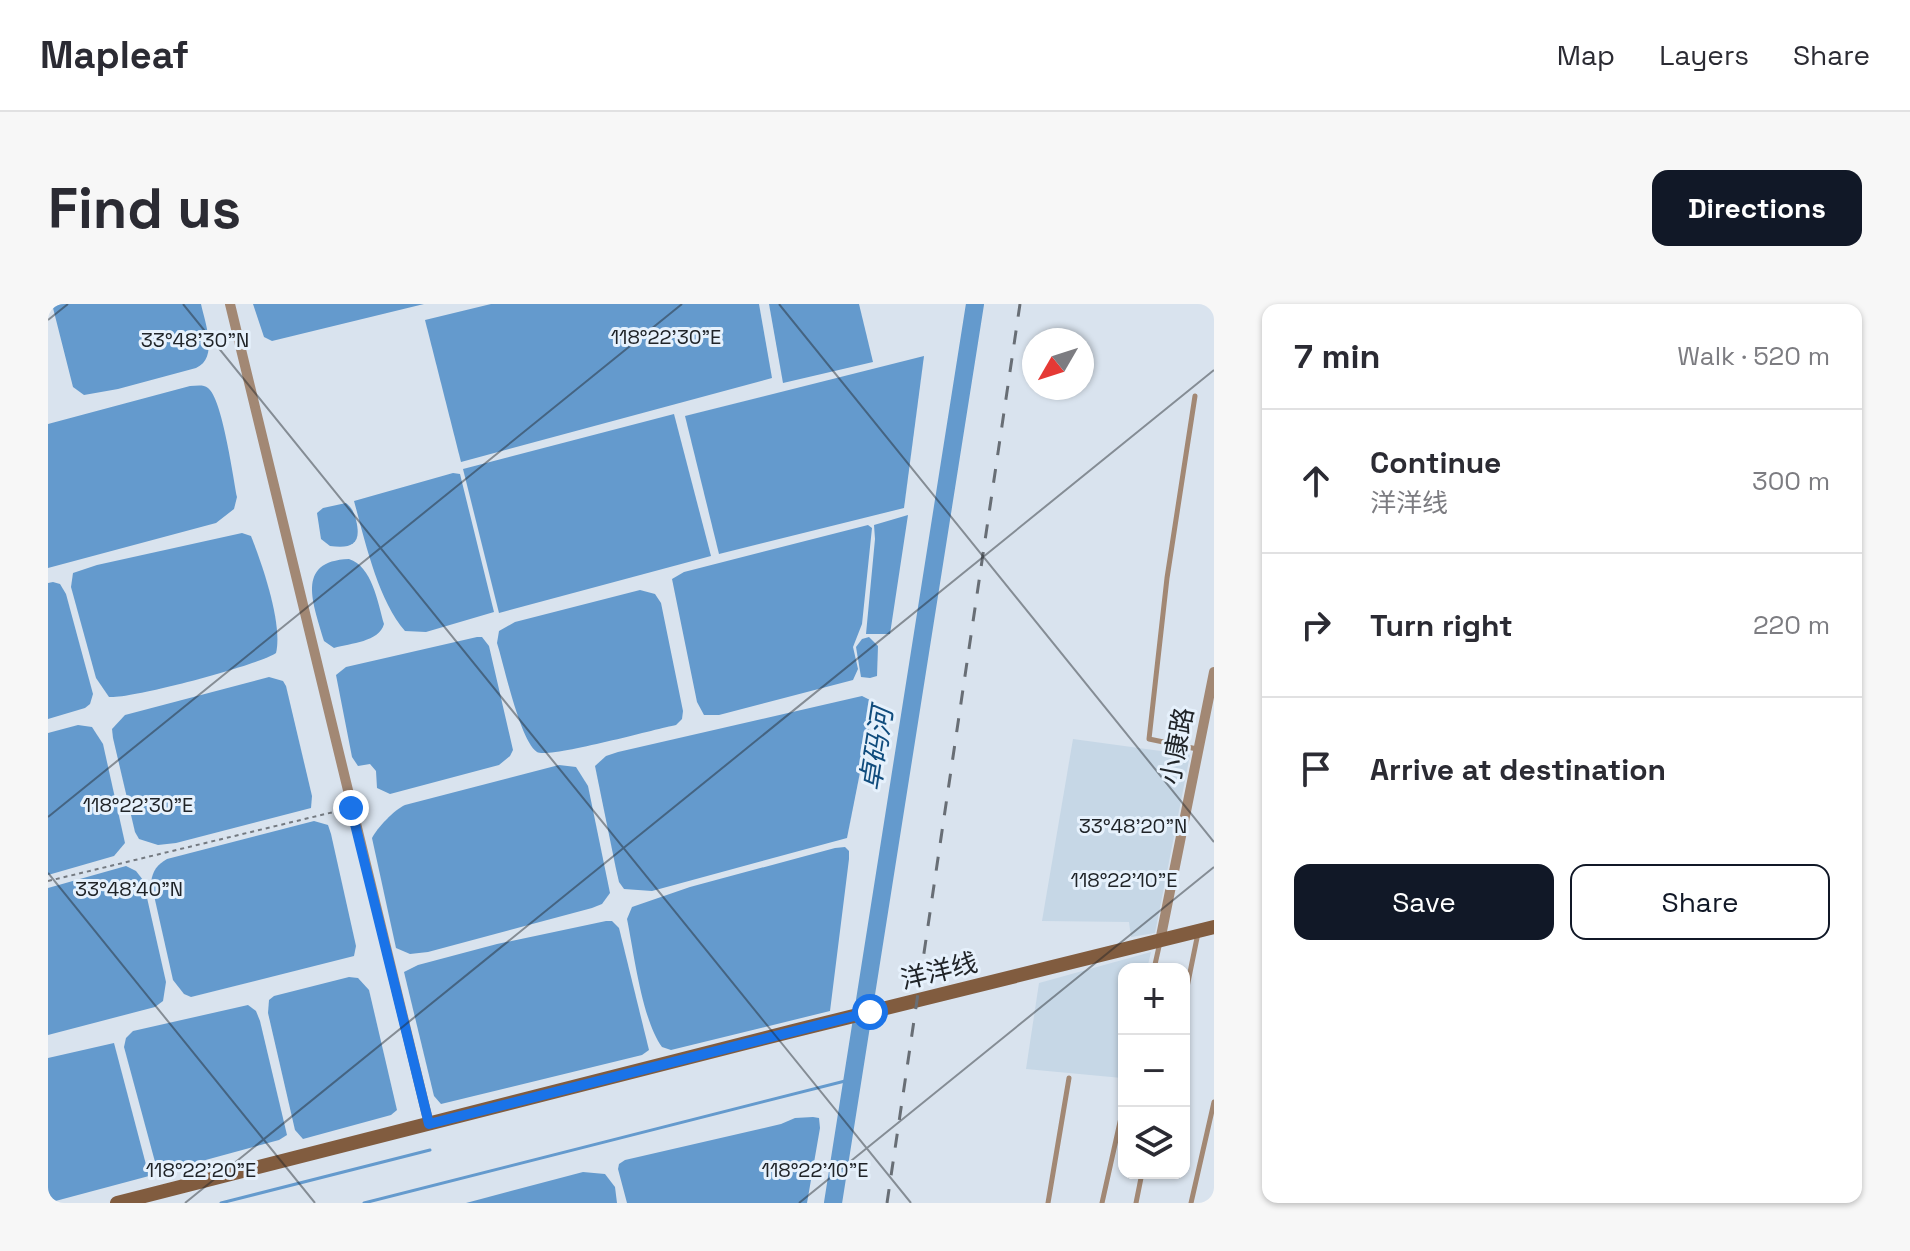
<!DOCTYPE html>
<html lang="en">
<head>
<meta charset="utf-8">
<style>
  :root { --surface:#fff; --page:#f7f7f7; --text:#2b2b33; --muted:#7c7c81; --line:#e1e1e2; --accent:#111827 }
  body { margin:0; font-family:"Space Grotesk","Noto Sans SC",sans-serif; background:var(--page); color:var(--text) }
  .controls { position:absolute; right:24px; bottom:24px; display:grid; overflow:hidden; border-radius:16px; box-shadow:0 2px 6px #0004 }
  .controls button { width:72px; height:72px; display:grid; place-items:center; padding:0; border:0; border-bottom:2px solid var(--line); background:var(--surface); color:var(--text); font:40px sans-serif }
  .compass { position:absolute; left:974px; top:24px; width:72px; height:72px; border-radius:50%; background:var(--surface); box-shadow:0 2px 6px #0004; rotate:231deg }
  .stop { position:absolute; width:24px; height:24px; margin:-18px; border:6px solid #1a73e8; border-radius:50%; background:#fff }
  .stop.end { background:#1a73e8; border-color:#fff; box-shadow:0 2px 8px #0008 }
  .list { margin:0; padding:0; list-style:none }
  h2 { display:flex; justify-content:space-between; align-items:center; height:104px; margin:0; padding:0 32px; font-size:34px }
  h2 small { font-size:26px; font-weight:400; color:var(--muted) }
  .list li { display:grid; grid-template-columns:52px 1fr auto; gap:24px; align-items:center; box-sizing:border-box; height:144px; padding:0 32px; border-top:2px solid var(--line) }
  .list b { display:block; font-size:30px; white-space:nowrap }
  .list p { margin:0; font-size:26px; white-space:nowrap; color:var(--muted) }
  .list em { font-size:26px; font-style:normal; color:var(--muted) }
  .actions { display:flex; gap:16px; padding:24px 32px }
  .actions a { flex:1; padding:18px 0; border:2px solid var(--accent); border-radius:16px; text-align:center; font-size:28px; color:var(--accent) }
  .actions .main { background:var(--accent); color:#fff }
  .icon { flex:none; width:44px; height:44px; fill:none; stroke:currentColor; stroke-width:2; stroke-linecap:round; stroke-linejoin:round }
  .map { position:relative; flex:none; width:1166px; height:899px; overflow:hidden; border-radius:16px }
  header { display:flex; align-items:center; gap:48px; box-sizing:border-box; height:112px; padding:0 40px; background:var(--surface); border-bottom:2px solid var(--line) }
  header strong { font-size:38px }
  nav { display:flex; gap:44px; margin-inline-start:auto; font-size:28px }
  .intro { display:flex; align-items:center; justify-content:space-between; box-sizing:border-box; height:192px; padding:0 48px }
  h1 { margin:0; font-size:56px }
  .button { padding:20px 36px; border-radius:16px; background:var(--accent); color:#fff; font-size:28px; font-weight:700 }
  main { display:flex; gap:48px; padding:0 48px }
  aside { flex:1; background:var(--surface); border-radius:16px; box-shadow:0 2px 6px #0004 }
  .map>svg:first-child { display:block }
  .built { fill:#c6d7e6 }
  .water { fill:#649acd }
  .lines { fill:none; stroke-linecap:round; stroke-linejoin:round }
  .stream { stroke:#649acd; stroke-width:3 }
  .river { stroke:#649acd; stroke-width:18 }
  .path { stroke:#747a81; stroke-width:2; stroke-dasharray:4 4; stroke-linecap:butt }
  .lane { stroke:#a28874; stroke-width:5 }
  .street { stroke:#a28874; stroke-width:10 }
  .secondary { stroke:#815c3f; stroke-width:14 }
  .rail { stroke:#686e75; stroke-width:3; stroke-dasharray:14 14; stroke-linecap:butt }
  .route { stroke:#1a73e8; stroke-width:10 }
  .ticks { fill:none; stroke:#202428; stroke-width:2; stroke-opacity:0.45 }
  .labels { text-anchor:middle; stroke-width:6; stroke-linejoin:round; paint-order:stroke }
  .street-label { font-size:26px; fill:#202428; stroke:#e6f1fc }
  .water-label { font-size:28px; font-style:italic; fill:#104c7d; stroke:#e6f1fc }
  .ticks-label { font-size:20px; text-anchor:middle; fill:#202428; stroke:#e6f1fc; stroke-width:6; stroke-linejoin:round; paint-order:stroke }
</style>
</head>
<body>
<header>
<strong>Mapleaf</strong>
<nav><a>Map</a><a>Layers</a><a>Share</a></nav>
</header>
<div class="intro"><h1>Find us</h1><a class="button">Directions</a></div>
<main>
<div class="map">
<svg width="1166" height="899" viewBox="0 0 1166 899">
  <rect width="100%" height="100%" fill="#d9e3ee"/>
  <g class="built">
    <path d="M1025,435L1142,451L1107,629L1083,633L1081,618L994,617Z"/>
    <path d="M1103,648L1099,665H1076L1074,774L978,765L991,679Z"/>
  </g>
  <g class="water">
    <path d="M4,0H153C157,19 171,54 148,64L70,85L36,91L25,83Z"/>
    <path d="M205,0H376L224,37L216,33Z"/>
    <path d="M443,0H711L724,74L413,158L377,16Z"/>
    <path d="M721,0H811L825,58L735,79Z"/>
    <path d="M876,52L856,204L671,250L637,112Z"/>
    <path d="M142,82C148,82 155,80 160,84C174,94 185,172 189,193L186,205L168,219L0,264V120Z"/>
    <path d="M626,110L663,252L451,309L415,165Z"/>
    <path d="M405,169L412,170L446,308L378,328L357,327C330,296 317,237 306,197Z"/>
    <path d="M298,199C304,204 306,208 308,216C314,240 304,245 282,242L273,235L269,209L275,204Z"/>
    <path d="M860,211L842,330H818L827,235L826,221Z"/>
    <path d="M820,221L824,224L814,320L805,343L810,365L805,376L671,411H656L649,398L624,275L636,268Z"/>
    <path d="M194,229L203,232C214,260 235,320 228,349C211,361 83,395 61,393L48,374L23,283L25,269L49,261Z"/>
    <path d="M301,255C324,262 330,299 336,320C331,338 303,339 286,344L276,337C266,301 246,257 301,255Z"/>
    <path d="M5,278L12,280L18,290L45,390L42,400L37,404L0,415V279Z"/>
    <path d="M592,286L607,290L613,299L635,407L634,415L628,421C607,425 500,455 489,448C472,437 456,361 449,339L451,327L467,318Z"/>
    <path d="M429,333H434L441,342L465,446L462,452L451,461L342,490L329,484L328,467L322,460L310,462L304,453L288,371L298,363Z"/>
    <path d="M821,333L830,342L829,372L822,374L813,373L808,343L814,335Z"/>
    <path d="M221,373L235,377L238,382L264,492L263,504L128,539L110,541L91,535L87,528L65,434L64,425L77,411Z"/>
    <path d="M814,392L824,397L825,403L799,534L604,587L576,585L571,578L568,565L547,462L558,452L570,448Z"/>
    <path d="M30,421L44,423L55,440L77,539L66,552L0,571V429Z"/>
    <path d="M511,461L528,463L540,482L562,589L554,600L544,604L380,648L362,650L348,644L324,534C329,524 346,506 357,501Z"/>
    <path d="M266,517L280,521L283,530L308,642L306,652L143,693L136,690L125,676L103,578C105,566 109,561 119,555Z"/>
    <path d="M797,543L801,547V555L782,707L623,746L614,743C594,716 586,649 579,615L584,603L642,583L787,544Z"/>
    <path d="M78,562L88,567L95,576L118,678L115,697L107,703L0,731V584Z"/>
    <path d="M558,617H564L571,624L601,746L594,751L393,800L386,792L356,668L370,661L449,640Z"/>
    <path d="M301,673L310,674L321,686L349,806L343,811L255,835L247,826L220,709L221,696L226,692Z"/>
    <path d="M200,701L208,707L212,717L239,831L231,836L110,869L76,743L78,734L85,727Z"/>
    <path d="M66,739L101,872L0,899V754Z"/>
    <path d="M765,813L771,814L772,824L759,899H579L570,865L571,860L577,856L733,820L747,814Z"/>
    <path d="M535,868L557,870L567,883L569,899H418Z"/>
  </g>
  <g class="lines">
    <g class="stream">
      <path d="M173,899L382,846"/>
      <path d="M316,899L805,775"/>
    </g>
    <path class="river" d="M785,899L927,0"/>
    <path class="path" d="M0,577L294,506"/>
    <g class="lane">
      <path d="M1147,92L1119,274L1101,435L1149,445"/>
      <path d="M1106,665L1112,638"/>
      <path d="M1136,698L1150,629"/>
      <path d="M1000,899L1021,774"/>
      <path d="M1054,899L1076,800"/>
      <path d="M1088,899L1094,869"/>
      <path d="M1143,899L1166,798"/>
    </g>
    <g class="street">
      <path d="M182,0L381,820"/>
      <path d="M1112,637L1166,368"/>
    </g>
    <path class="secondary" d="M69,899L745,727L1166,623"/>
    <path class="rail" d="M839,899L972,0"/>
  </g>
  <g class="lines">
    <path class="route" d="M303,504L381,820L822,708"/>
  </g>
  <path class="ticks" d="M135,0L863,899M731,0L1166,538M0,16L20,0M0,513L634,0M0,569L267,899M137,899L1166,66M751,899L1166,563"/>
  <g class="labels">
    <g class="street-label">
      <text transform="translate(1129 442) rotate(-79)" y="9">小康路</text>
      <text transform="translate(891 667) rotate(-14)" y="9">洋洋线</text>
    </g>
    <g class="water-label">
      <text transform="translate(828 445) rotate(-81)" y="10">卓码河</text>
    </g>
  </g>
  <g class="ticks-label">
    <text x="618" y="40">118°22'30"E</text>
    <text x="147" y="43">33°48'30"N</text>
    <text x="90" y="508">118°22'30"E</text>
    <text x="1085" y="529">33°48'20"N</text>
    <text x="1076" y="583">118°22'10"E</text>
    <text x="81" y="592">33°48'40"N</text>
    <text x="153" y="873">118°22'20"E</text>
    <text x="767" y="873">118°22'10"E</text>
  </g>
</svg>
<div class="controls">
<button>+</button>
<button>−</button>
<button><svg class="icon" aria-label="layers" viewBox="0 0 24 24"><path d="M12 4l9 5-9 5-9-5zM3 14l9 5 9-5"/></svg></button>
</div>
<svg class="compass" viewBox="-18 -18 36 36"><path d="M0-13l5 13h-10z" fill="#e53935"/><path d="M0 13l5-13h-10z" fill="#7c7c81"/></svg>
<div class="stop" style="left:822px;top:708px"></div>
<div class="stop end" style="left:303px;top:504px"></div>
</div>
<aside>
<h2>7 min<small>Walk · 520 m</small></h2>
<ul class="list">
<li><svg class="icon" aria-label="ahead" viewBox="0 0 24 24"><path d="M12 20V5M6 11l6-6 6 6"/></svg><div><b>Continue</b><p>洋洋线</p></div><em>300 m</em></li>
<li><svg class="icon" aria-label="right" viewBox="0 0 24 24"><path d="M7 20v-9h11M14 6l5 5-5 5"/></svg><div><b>Turn right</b></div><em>220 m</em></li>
<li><svg class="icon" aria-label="arrive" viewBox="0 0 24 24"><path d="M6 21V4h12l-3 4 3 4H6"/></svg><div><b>Arrive at destination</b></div></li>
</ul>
<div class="actions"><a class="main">Save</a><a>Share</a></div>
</aside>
</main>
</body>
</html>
